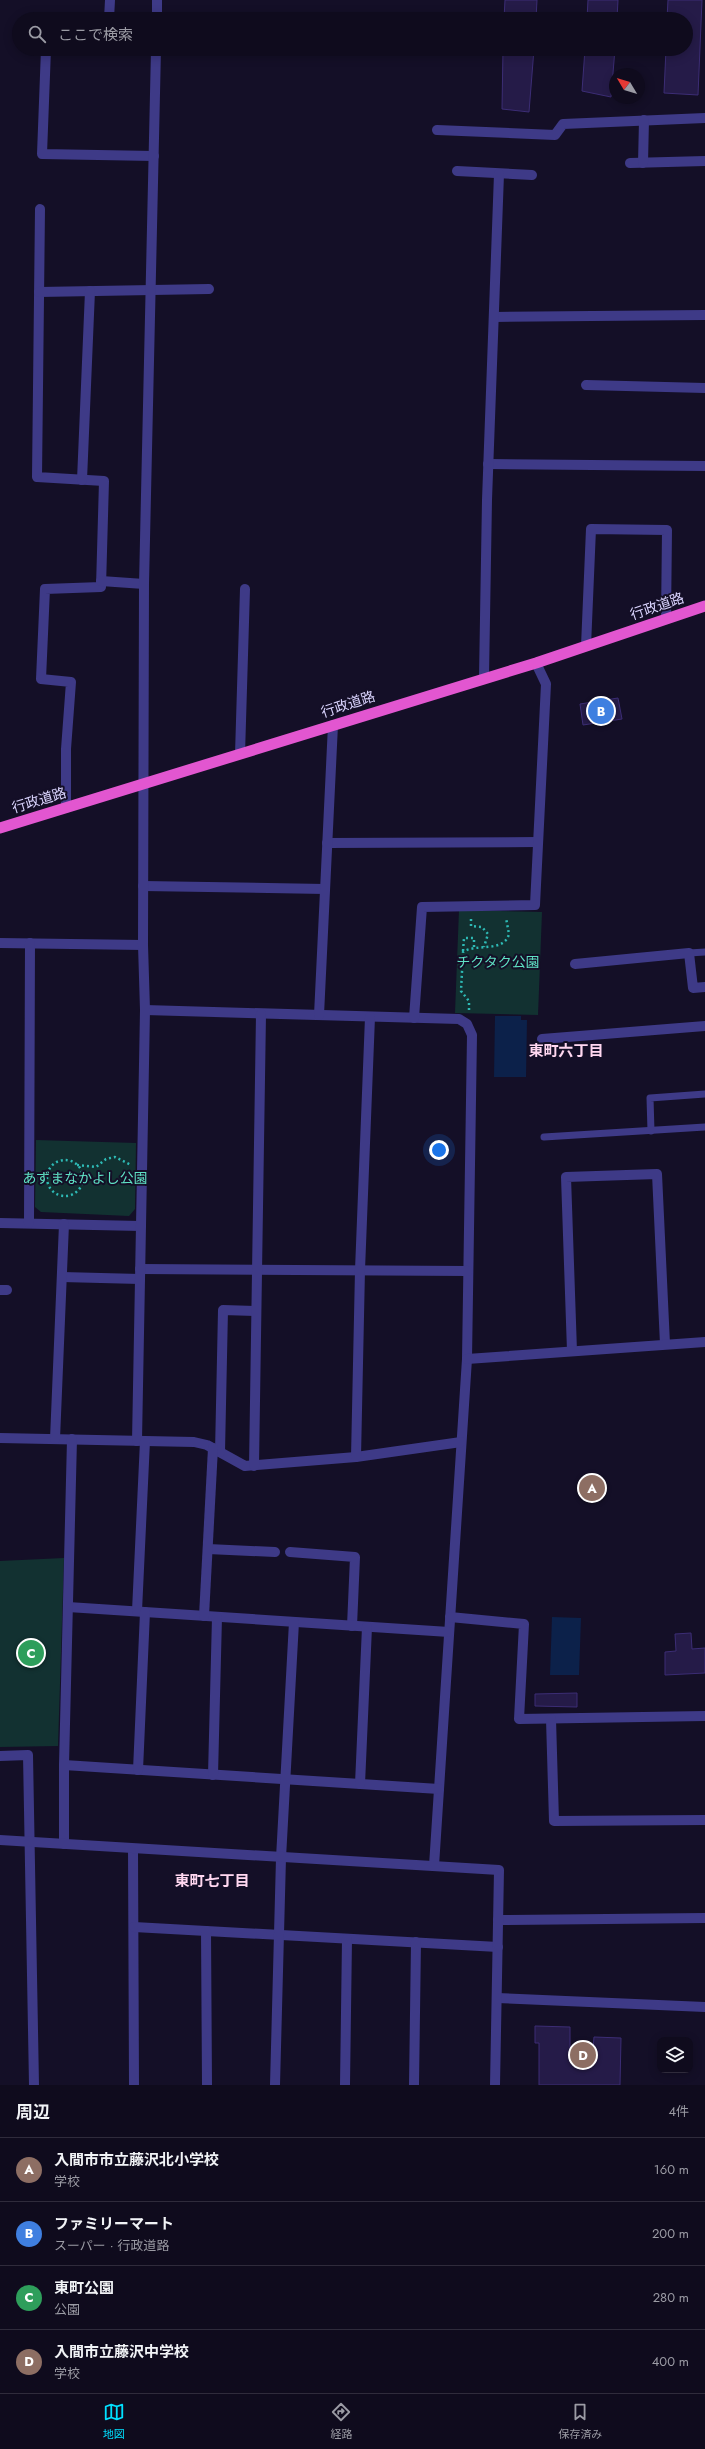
<!DOCTYPE html>
<html lang="ja">
<head>
<meta charset="utf-8">
<style>
  :root { --surface:#0f0b1d; --page:#181426; --text:#f1f3f6; --muted:#9b9ba4; --line:#2f2b3b; --accent:#01e0ff }
  body { margin:0; font-family:Jost,"Noto Sans JP",sans-serif; background:var(--page); color:var(--text) }
  .controls { position:absolute; right:12px; bottom:12px; display:grid; overflow:hidden; border-radius:8px; box-shadow:0 2px 10px #0003 }
  .controls button { width:36px; height:36px; display:grid; place-items:center; padding:0; border:0; border-bottom:1px solid var(--line); background:var(--surface); color:var(--text); font:20px sans-serif }
  .compass { position:absolute; left:609px; top:68px; width:36px; height:36px; border-radius:50%; background:var(--surface); box-shadow:0 2px 10px #0003; rotate:308deg }
  .you { position:absolute; left:439px; top:1150px; width:14px; height:14px; margin:-10px; border:3px solid #fff; border-radius:50%; background:#1a73e8; box-shadow:0 0 0 6px #1a73e833 }
  .badge { display:grid; place-items:center; width:26px; height:26px; border-radius:50%; background:var(--accent); color:#fff; font-size:13px; font-weight:700 }
  .pin { position:absolute; translate:-50% -50%; border:2px solid #fff; box-shadow:0 1px 4px #0006 }
  .list { margin:0; padding:0; list-style:none }
  h2 { display:flex; justify-content:space-between; align-items:center; height:52px; margin:0; padding:0 16px; font-size:17px }
  h2 small { font-size:13px; font-weight:400; color:var(--muted) }
  .list li { display:grid; grid-template-columns:26px 1fr auto; gap:12px; align-items:center; box-sizing:border-box; height:64px; padding:0 16px; border-top:1px solid var(--line) }
  .list b { display:block; font-size:15px; white-space:nowrap }
  .list p { margin:0; font-size:13px; white-space:nowrap; color:var(--muted) }
  .list em { font-size:13px; font-style:normal; color:var(--muted) }
  .icon { flex:none; width:22px; height:22px; fill:none; stroke:currentColor; stroke-width:2; stroke-linecap:round; stroke-linejoin:round }
  .map { position:relative; flex:none; width:705px; height:2085px; overflow:hidden }
  .search { position:absolute; background:var(--surface); box-shadow:0 2px 10px #0003; left:12px; right:12px; top:12px; height:44px; display:flex; align-items:center; gap:10px; box-sizing:border-box; padding:0 14px; border-radius:22px; color:var(--muted); font-size:15px }
  .sheet { height:308px; background:var(--surface) }
  nav { display:flex; justify-content:space-around; align-items:center; box-sizing:border-box; height:56px; border-top:1px solid var(--line); background:var(--surface); font-size:11px; color:var(--muted) }
  nav a { display:grid; justify-items:center; gap:2px }
  nav .on { color:var(--accent) }
  .map>svg:first-child { display:block }
  .green { fill:#123131 }
  .water { fill:#0c214a }
  .building { fill:#251b48; stroke:#3c2d75 }
  .lines { fill:none; stroke-linecap:round; stroke-linejoin:round }
  .path { stroke:#2ebab5; stroke-width:2.5; stroke-dasharray:2 3; stroke-linecap:butt }
  .service { stroke:#3e3a87; stroke-width:7 }
  .minor { stroke:#3e3a87; stroke-width:10 }
  .tertiary { stroke:#3e3a87; stroke-width:10 }
  .trunk { stroke:#e256d0; stroke-width:11 }
  .labels { text-anchor:middle; stroke-width:4; stroke-linejoin:round; paint-order:stroke }
  .street-label { font-size:14px; fill:#dbd5ff; stroke:#140f27 }
  .park-label { font-size:14px; fill:#5fe1c4; stroke:#140f27 }
  .neighbourhood-label { font-size:15px; font-weight:bold; fill:#ffd7f0; stroke:#140f27 }
</style>
</head>
<body>
<div class="map">
<svg width="705" height="2085" viewBox="0 0 705 2085">
  <rect width="100%" height="100%" fill="#140f27"/>
  <g class="green">
    <path d="M459,910L542,912L538,1015L455,1013Z"/>
    <path d="M36,1140L136,1143L135,1209L129,1216L41,1212L35,1207Z"/>
    <path d="M64,1558L58,1746L0,1747V1561Z"/>
  </g>
  <g class="water">
    <path d="M495,1016H521V1020H527L526,1077H494Z"/>
    <path d="M552,1617L581,1618L579,1675H550Z"/>
  </g>
  <g class="building">
    <path d="M505,0H537L536,19H504Z"/>
    <path d="M588,0H618L617,19H587Z"/>
    <path d="M668,0H702L698,95L664,93L666,49H686V19H667Z"/>
    <path d="M503,49H534L529,112L502,109Z"/>
    <path d="M585,49H615L611,97L582,91Z"/>
    <path d="M618,698L622,719L583,725L580,704Z"/>
    <path d="M691,1633L692,1649L705,1648V1673L665,1675V1652L676,1651L675,1634Z"/>
    <path d="M577,1693V1707L535,1706V1694Z"/>
    <path d="M535,2026L570,2027V2049H593L594,2037L621,2038L620,2085H539V2043H535Z"/>
  </g>
  <g class="lines">
    <g class="path">
      <path d="M471,919V926L482,927L488,934L484,947"/>
      <path d="M463,951L464,938H474V948"/>
      <path d="M469,1010V1001L461,991L463,952C476,943 504,953 509,934L506,918"/>
      <circle cx="65" cy="1178" r="18"/>
      <path d="M77,1165L96,1167L106,1159L115,1157L131,1165"/>
    </g>
    <g class="service">
      <path d="M689,953L705,952"/>
      <path d="M651,1131L650,1098L705,1094"/>
      <path d="M544,1137L705,1127"/>
    </g>
    <g class="minor">
      <path d="M109,19L110,0"/>
      <path d="M157,19V0"/>
      <path d="M46,49L42,154L154,156"/>
      <path d="M437,130L555,135L563,124L705,118"/>
      <path d="M630,163L705,161"/>
      <path d="M643,163L644,120"/>
      <path d="M457,171L532,175"/>
      <path d="M40,209L37,477L104,481L101,587L45,589L41,679L71,682L66,749V808"/>
      <path d="M39,292L209,289"/>
      <path d="M494,317L705,315"/>
      <path d="M586,385L705,388"/>
      <path d="M488,464L705,466"/>
      <path d="M82,480L90,291"/>
      <path d="M101,581L144,584"/>
      <path d="M586,646L591,529L667,530L666,619"/>
      <path d="M484,677L487,500L499,174"/>
      <path d="M240,754L245,589"/>
      <path d="M327,843L538,842"/>
      <path d="M143,886L325,889"/>
      <path d="M0,943L143,945"/>
      <path d="M575,964L689,953L693,988L705,987"/>
      <path d="M145,1010L459,1019L467,1024L472,1035L467,1359L434,1866"/>
      <path d="M319,1015L333,725"/>
      <path d="M414,1018L422,907L535,905L546,684L536,663"/>
      <path d="M542,1039L705,1026"/>
      <path d="M0,1223L141,1226"/>
      <path d="M29,1223L30,943"/>
      <path d="M140,1269L468,1271"/>
      <path d="M62,1277L140,1279"/>
      <path d="M0,1290H7"/>
      <path d="M572,1351L566,1177L657,1174L665,1344"/>
      <path d="M467,1359L705,1342"/>
      <path d="M0,1438L194,1442L207,1445L245,1466L356,1457L461,1442"/>
      <path d="M55,1439L64,1224"/>
      <path d="M137,1441L145,1010L143,945L144,584L156,49"/>
      <path d="M220,1452L223,1310L255,1311"/>
      <path d="M356,1457L360,1270L370,1017"/>
      <path d="M254,1466L261,1014"/>
      <path d="M208,1549L275,1552"/>
      <path d="M290,1552L355,1557L352,1626"/>
      <path d="M68,1607L449,1632"/>
      <path d="M137,1611L145,1441"/>
      <path d="M204,1616L213,1448"/>
      <path d="M450,1617L524,1624L519,1719L705,1716"/>
      <path d="M551,1719L554,1821L705,1820"/>
      <path d="M0,1756L28,1755L34,2085"/>
      <path d="M64,1765L439,1789"/>
      <path d="M138,1770L145,1612"/>
      <path d="M213,1775L217,1617"/>
      <path d="M360,1784L367,1627"/>
      <path d="M64,1844V1765L72,1439"/>
      <path d="M133,1849L134,2085"/>
      <path d="M498,1920L705,1918"/>
      <path d="M134,1927L498,1947"/>
      <path d="M206,1931L207,2085"/>
      <path d="M497,1998L705,2007"/>
      <path d="M275,2085L281,1858L294,1622"/>
      <path d="M345,2085L347,1939"/>
      <path d="M414,2085L416,1942"/>
    </g>
    <path class="tertiary" d="M0,1840L499,1870L495,2085"/>
    <path class="trunk" d="M0,828L536,663L705,606"/>
  </g>
  <g class="labels">
    <g class="street-label">
      <text transform="translate(657 606) rotate(-19)" y="5">行政道路</text>
      <text transform="translate(348 704) rotate(-18)" y="5">行政道路</text>
      <text transform="translate(39 800) rotate(-17)" y="5">行政道路</text>
    </g>
    <g class="park-label">
      <text x="498" y="967">チクタク公園</text>
      <text x="85" y="1183">あずまなかよし公園</text>
    </g>
    <g class="neighbourhood-label">
      <text x="566" y="1056">東町六丁目</text>
      <text x="212" y="1886">東町七丁目</text>
    </g>
  </g>
</svg>
<div class="controls">
<button><svg class="icon" aria-label="layers" viewBox="0 0 24 24"><path d="M12 4l9 5-9 5-9-5zM3 14l9 5 9-5"/></svg></button>
</div>
<svg class="compass" viewBox="-18 -18 36 36"><path d="M0-13l5 13h-10z" fill="#e53935"/><path d="M0 13l5-13h-10z" fill="#9b9ba4"/></svg>
<div class="you"></div>
<div class="pin badge" style="left:592px;top:1488px;background:#8d6e63">A</div>
<div class="pin badge" style="left:601px;top:711px;background:#3f7fe0">B</div>
<div class="pin badge" style="left:31px;top:1653px;background:#2e9e5b">C</div>
<div class="pin badge" style="left:583px;top:2055px;background:#8d6e63">D</div>
<div class="search"><svg class="icon" aria-label="search" viewBox="0 0 24 24"><circle cx="10" cy="10" r="6"/><path d="M15 15l6 6"/></svg>ここで検索</div>
</div>
<section class="sheet">
<h2>周辺<small>4件</small></h2>
<ul class="list">
<li><span class="badge" style="background:#8d6e63">A</span><div><b>入間市市立藤沢北小学校</b><p>学校</p></div><em>160 m</em></li>
<li><span class="badge" style="background:#3f7fe0">B</span><div><b>ファミリーマート</b><p>スーパー · 行政道路</p></div><em>200 m</em></li>
<li><span class="badge" style="background:#2e9e5b">C</span><div><b>東町公園</b><p>公園</p></div><em>280 m</em></li>
<li><span class="badge" style="background:#8d6e63">D</span><div><b>入間市立藤沢中学校</b><p>学校</p></div><em>400 m</em></li>
</ul>
</section>
<nav>
<a class="on"><svg class="icon" aria-label="map" viewBox="0 0 24 24"><path d="M3 6l6-2 6 2 6-2v14l-6 2-6-2-6 2zM9 4v14M15 6v14"/></svg>地図</a>
<a><svg class="icon" aria-label="directions" viewBox="0 0 24 24"><path d="M12 3l9 9-9 9-9-9zM9 14v-3h6M13 9l2 2-2 2"/></svg>経路</a>
<a><svg class="icon" aria-label="saved" viewBox="0 0 24 24"><path d="M7 4h10v16l-5-4-5 4z"/></svg>保存済み</a>
</nav>
</body>
</html>
